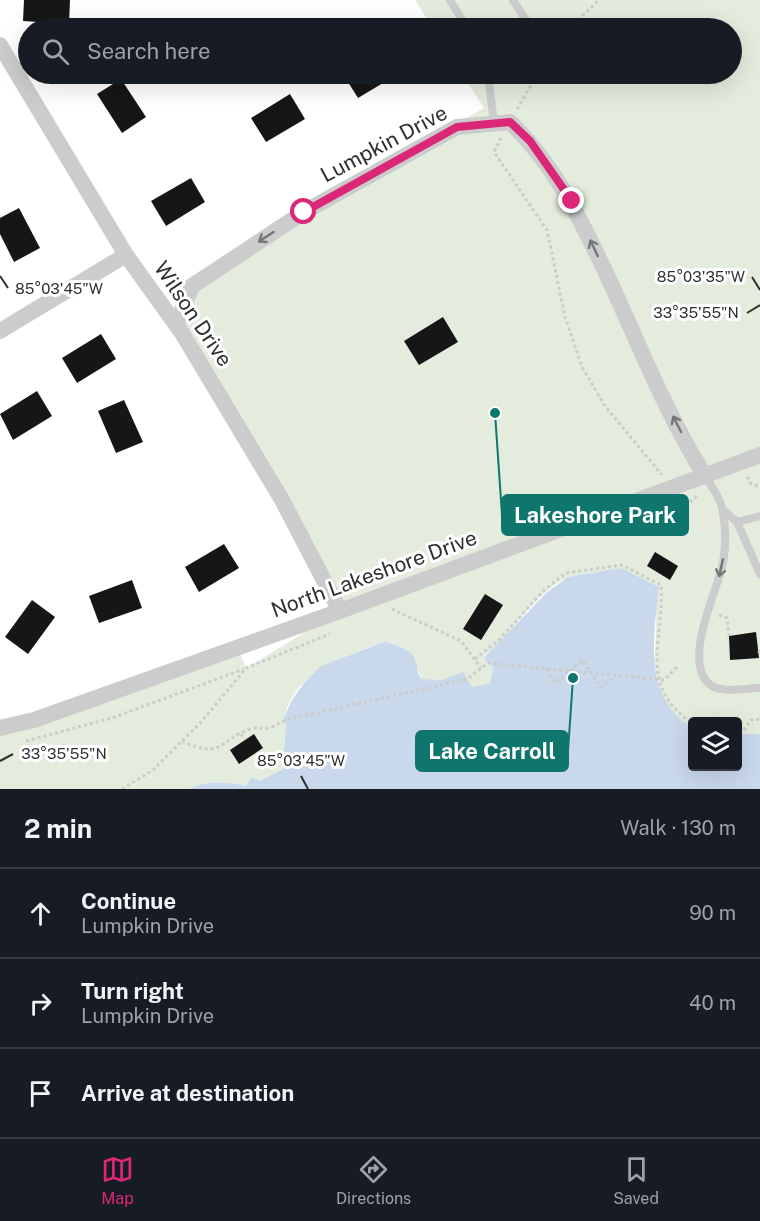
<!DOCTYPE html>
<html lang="en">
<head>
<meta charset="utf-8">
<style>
  :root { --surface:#171b24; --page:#242831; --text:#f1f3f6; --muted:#9ea1a6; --line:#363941; --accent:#db2777 }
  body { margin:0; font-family:"Public Sans",sans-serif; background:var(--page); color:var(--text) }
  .controls { position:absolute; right:18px; bottom:18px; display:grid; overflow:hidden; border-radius:6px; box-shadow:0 6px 24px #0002 }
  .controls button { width:54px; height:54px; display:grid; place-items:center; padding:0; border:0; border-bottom:2px solid var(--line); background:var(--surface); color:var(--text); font:30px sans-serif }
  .stop { position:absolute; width:18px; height:18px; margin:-14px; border:4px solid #db2777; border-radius:50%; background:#fff }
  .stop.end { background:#db2777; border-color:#fff; box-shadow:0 2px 6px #0008 }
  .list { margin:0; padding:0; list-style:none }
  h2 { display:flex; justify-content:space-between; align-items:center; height:78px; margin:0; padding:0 24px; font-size:26px }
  h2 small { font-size:20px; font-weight:400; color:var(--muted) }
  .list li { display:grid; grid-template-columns:39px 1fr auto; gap:18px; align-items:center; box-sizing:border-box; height:90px; padding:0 24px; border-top:2px solid var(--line) }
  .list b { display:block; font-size:22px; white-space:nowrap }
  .list p { margin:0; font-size:20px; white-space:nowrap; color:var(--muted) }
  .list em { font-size:20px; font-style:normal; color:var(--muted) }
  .icon { flex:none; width:33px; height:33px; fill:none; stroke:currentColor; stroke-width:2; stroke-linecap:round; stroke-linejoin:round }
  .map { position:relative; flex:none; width:760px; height:789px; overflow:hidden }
  .search { position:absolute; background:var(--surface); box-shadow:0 6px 24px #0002; left:18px; right:18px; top:18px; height:66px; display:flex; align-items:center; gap:15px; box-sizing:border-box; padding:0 21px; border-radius:33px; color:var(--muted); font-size:22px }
  .sheet { height:348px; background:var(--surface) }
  nav { display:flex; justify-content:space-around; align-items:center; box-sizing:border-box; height:84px; border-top:2px solid var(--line); background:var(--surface); font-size:16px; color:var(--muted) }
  nav a { display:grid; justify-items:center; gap:3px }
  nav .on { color:var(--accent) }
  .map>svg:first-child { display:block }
  .green { fill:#e3ecdd }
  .water { fill:#cad8ec }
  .building { fill:#161616 }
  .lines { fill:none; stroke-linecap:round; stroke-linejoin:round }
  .path { stroke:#ccc; stroke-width:3; stroke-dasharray:3 3; stroke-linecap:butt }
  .service { stroke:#ccc; stroke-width:8 }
  .minor { stroke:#ccc; stroke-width:16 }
  .oneway { stroke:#767676 }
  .route { stroke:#db2777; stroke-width:8 }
  .ticks { fill:none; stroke:#2f2f2f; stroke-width:2 }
  .labels { text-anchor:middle; stroke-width:6; stroke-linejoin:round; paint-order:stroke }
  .street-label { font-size:21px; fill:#2f2f2f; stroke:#fff }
  .ticks-label { font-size:15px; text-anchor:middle; fill:#2f2f2f; stroke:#fff; stroke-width:6; stroke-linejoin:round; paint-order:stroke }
  .leader { fill:none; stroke:#0f766e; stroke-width:2 }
  .callout-dot { fill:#0f766e; stroke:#fff; stroke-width:2 }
  .callout { fill:#0f766e; stroke:#0f766e; stroke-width:2 }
  .callout-label { font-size:22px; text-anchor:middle; font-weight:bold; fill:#fff }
</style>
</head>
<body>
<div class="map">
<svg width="760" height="789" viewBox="0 0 760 789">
  <rect width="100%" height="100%" fill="#fff"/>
  <path class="green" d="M415,0H760V734H738V722H692V727C644,699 657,658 656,614L575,576C543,580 510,638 484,657L493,668L491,683L472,687L463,673L442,680L422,679L408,650L386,641C348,655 297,670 285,714C284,719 286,723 286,728C287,741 286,757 283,769L258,781L250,778L246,786C228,782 207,780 189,789H0V728L237,647L246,668L340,611L176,325L192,286L304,212L484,108L462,74H732V28H433Z"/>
  <path class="water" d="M621,568L659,587C654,635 642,698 692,727V766H738V734H760V789H189C206,780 228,782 246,786L251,777L259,781L283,769L286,726L284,717L292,700L304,683L321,666L386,641C395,646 412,648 415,660C418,668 416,672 422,679L442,680L463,672L472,687L490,683L493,668L484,658L546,593L568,577Z"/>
  <g class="building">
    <path d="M24,0H70L69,24L23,21Z"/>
    <path d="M343,74H398L358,98Z"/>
    <path d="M121,79L146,117L122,133L97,94Z"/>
    <path d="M290,94L305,119L266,142L251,118Z"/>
    <path d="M191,178L205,202L166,226L151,201Z"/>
    <path d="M19,208L40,248L14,262L0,234V218Z"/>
    <path d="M443,317L458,342L419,365L404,341Z"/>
    <path d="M101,334L116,359L77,383L62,358Z"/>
    <path d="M37,391L52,416L13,440L0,414Z"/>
    <path d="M124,400L143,442L116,453L98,411Z"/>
    <path d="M224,544L239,568L199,592L185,567Z"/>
    <path d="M655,552L678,566L670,580L647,566Z"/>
    <path d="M132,580L142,608L99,623L89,596Z"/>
    <path d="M485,594L503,605L481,640L463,629Z"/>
    <path d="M32,600L55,617L28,654L5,637Z"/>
    <path d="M756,632L759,658L730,660L729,636Z"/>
    <path d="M254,734L263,748L239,764L230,750Z"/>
  </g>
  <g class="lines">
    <g class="path">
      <path d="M569,28L599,0"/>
      <path d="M517,109L538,74"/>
      <path d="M501,138L494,152L547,230L565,317L582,367L605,406L662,475"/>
      <path d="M747,477L750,483L760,487"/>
      <path d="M674,505L684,507L697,496"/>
      <path d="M392,609L461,641L481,668"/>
      <path d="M719,615L727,618L729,636"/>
      <path d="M758,651L760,652"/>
      <path d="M475,659L500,639L543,591L566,573L622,565L661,585C665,638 636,685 692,723"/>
      <path d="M546,669L556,683L582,660L601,687L614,676"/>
      <path d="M738,731H743L751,720L760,719"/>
      <path d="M241,734L245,740"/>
      <path d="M26,741L112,718L244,669"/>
      <path d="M182,741C222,760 217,741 250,729C257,727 262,729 268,728C274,727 280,722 286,720L467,679L488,663L664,680L678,666"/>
      <path d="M122,789L153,770L203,720L246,668L330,634"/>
    </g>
    <g class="service">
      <path d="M450,0L467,28"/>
      <path d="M513,0L531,28"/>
      <path d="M488,74L494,123"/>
      <path d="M705,476C712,487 721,499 723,512C726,530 726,550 722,567C715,595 685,657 707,682C719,695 744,688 760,688"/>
      <path d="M723,510L737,522L760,574"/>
      <path d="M737,522L760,516"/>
    </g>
    <g class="minor">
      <path d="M0,45L126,255L182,333L282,500L340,611"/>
      <path d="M176,325L192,286L304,212L457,127L510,122C554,164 579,216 605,271C637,339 665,412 705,476"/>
      <path d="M0,331L126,255"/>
      <path d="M0,728L34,720L340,611L760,455"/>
    </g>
  </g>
  <defs><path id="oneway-shaft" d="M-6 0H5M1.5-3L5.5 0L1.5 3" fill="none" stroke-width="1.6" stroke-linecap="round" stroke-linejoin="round" transform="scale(1.5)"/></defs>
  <g class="oneway">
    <use href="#oneway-shaft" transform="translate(266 237) rotate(147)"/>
    <use href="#oneway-shaft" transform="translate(594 248) rotate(-115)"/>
    <use href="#oneway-shaft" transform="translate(677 424) rotate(-117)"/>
    <use href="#oneway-shaft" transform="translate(721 568) rotate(102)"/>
  </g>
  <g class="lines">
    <path class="route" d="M304,212L457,127L510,122L530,141L572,201"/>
  </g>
  <path class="ticks" d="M0,276L8,288M752,277L760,290M747,313L760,305M0,761L13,754M301,776L308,789"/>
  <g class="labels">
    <g class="street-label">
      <text transform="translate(384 144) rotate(-28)" y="7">Lumpkin Drive</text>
      <text transform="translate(193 314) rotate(56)" y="7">Wilson Drive</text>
      <text transform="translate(374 574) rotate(-20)" y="7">North Lakeshore Drive</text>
    </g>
  </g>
  <g class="ticks-label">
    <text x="701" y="282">85°03'35"W</text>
    <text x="59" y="294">85°03'45"W</text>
    <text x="696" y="318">33°35'55"N</text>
    <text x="64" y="759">33°35'55"N</text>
    <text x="301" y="766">85°03'45"W</text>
  </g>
  <path class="leader" d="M495 413L502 515M573 678L568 751"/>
  <g class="callout-dot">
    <circle cx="495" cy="413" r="6"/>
    <circle cx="573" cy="678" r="6"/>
  </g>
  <g class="callout">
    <rect x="502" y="495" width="186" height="40" rx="6"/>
    <rect x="416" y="731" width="152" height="40" rx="6"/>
  </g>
  <g class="callout-label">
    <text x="595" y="523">Lakeshore Park</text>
    <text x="492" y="759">Lake Carroll</text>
  </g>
</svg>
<div class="controls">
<button><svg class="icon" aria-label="layers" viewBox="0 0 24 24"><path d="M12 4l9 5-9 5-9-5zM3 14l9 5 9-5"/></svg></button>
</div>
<div class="stop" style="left:304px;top:212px"></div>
<div class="stop end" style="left:572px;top:201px"></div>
<div class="search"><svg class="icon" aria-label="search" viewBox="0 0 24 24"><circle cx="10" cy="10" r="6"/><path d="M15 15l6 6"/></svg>Search here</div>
</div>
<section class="sheet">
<h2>2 min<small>Walk · 130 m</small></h2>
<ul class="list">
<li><svg class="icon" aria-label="ahead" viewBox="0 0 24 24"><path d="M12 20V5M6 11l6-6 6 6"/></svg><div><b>Continue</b><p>Lumpkin Drive</p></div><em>90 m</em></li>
<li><svg class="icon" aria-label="right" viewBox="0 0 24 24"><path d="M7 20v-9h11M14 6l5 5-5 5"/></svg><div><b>Turn right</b><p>Lumpkin Drive</p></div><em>40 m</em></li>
<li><svg class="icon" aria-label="arrive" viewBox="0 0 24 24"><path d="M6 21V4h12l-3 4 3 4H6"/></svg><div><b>Arrive at destination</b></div></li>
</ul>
</section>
<nav>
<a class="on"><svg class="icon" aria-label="map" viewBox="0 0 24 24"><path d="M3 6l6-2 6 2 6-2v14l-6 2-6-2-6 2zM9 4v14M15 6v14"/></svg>Map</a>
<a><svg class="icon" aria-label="directions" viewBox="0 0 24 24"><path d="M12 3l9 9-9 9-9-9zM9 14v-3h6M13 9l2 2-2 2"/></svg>Directions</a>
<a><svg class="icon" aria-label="saved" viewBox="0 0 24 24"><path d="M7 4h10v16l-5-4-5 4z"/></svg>Saved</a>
</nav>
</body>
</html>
